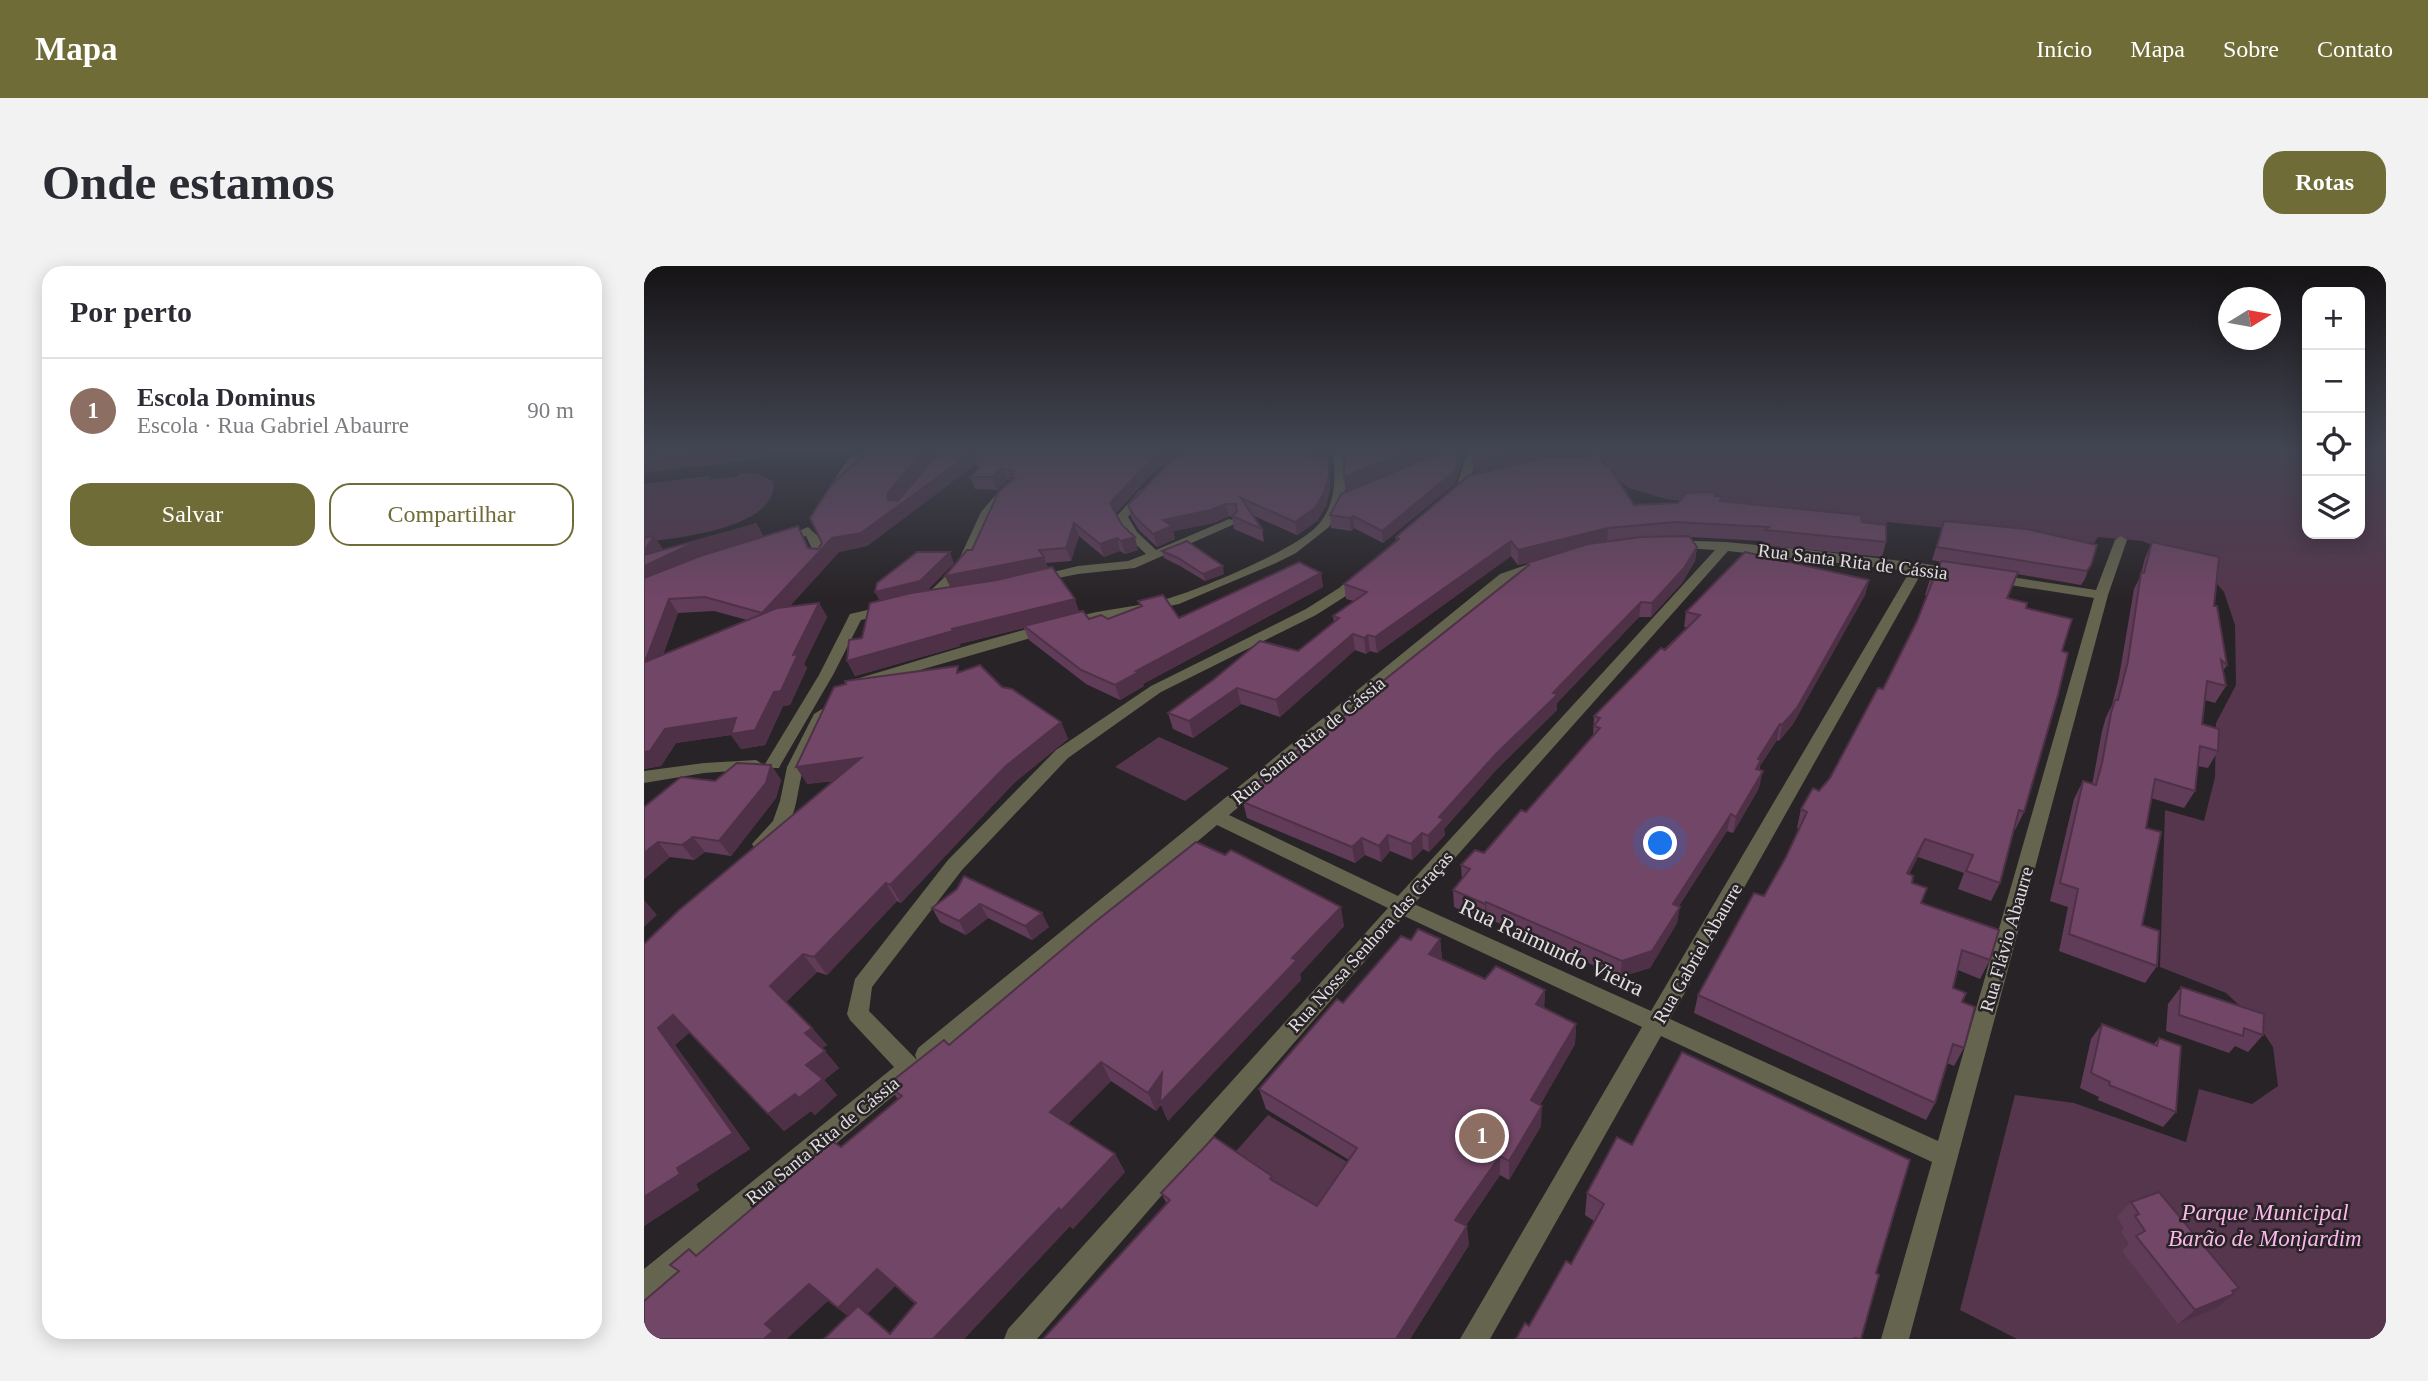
<!DOCTYPE html>
<html lang="pt">
<head>
<meta charset="utf-8">
<style>
  :root { --surface:#fff; --page:#f2f2f3; --text:#2b2b33; --muted:#7c7c81; --line:#e1e1e2; --accent:#706c38 }
  body { margin:0; font-family:"Times New Roman",serif; background:var(--page); color:var(--text) }
  .controls { position:absolute; right:21px; top:21px; display:grid; overflow:hidden; border-radius:14px; box-shadow:0 4px 18px #0003 }
  .controls button { width:63px; height:63px; display:grid; place-items:center; padding:0; border:0; border-bottom:2px solid var(--line); background:var(--surface); color:var(--text); font:35px sans-serif }
  .compass { position:absolute; left:1574px; top:21px; width:63px; height:63px; border-radius:50%; background:var(--surface); box-shadow:0 4px 18px #0003; rotate:79deg }
  .you { position:absolute; left:1017px; top:578px; width:24px; height:24px; margin:-18px; border:5px solid #fff; border-radius:50%; background:#1a73e8; box-shadow:0 0 0 10px #1a73e833 }
  .badge { display:grid; place-items:center; width:46px; height:46px; border-radius:50%; background:var(--accent); color:#fff; font-size:23px; font-weight:700 }
  .pin { position:absolute; translate:-50% -50%; border:4px solid #fff; box-shadow:0 2px 7px #0006 }
  .list { margin:0; padding:0; list-style:none }
  h2 { display:flex; justify-content:space-between; align-items:center; height:91px; margin:0; padding:0 28px; font-size:30px }
  h2 small { font-size:23px; font-weight:400; color:var(--muted) }
  .list li { display:grid; grid-template-columns:46px 1fr auto; gap:21px; align-items:center; box-sizing:border-box; height:105px; padding:0 28px; border-top:2px solid var(--line) }
  .list b { display:block; font-size:26px; white-space:nowrap }
  .list p { margin:0; font-size:23px; white-space:nowrap; color:var(--muted) }
  .list em { font-size:23px; font-style:normal; color:var(--muted) }
  .actions { display:flex; gap:14px; padding:21px 28px }
  .actions a { flex:1; padding:16px 0; border:2px solid var(--accent); border-radius:21px; text-align:center; font-size:24px; color:var(--accent) }
  .actions .main { background:var(--accent); color:#fff }
  .icon { flex:none; width:38px; height:38px; fill:none; stroke:currentColor; stroke-width:2; stroke-linecap:round; stroke-linejoin:round }
  .map { position:relative; flex:none; width:1742px; height:1073px; overflow:hidden; border-radius:21px }
  header { display:flex; align-items:center; gap:42px; box-sizing:border-box; height:98px; padding:0 35px; background:var(--accent); color:#fff }
  header strong { font-size:33px }
  nav { display:flex; gap:38px; margin-inline-start:auto; font-size:24px }
  .intro { display:flex; align-items:center; justify-content:space-between; box-sizing:border-box; height:168px; padding:0 42px }
  h1 { margin:0; font-size:49px }
  .button { padding:18px 32px; border-radius:21px; background:var(--accent); color:#fff; font-size:24px; font-weight:700 }
  main { display:flex; gap:42px; padding:0 42px }
  aside { flex:1; background:var(--surface); border-radius:21px; box-shadow:0 4px 18px #0003 }
  .map>svg:first-child { display:block }
  .green { fill:#55364d }
  .lines { fill:none; stroke-linecap:round; stroke-linejoin:round }
  .minor { fill:#65644e; fill-rule:evenodd }
  .wall { fill:#613c58; fill-rule:evenodd }
  .shaded-wall { fill:#4f3147 }
  .building { fill:#714666; stroke:#4f3147; stroke-width:2 }
  .labels { text-anchor:middle; stroke-width:5; stroke-linejoin:round; paint-order:stroke }
  .street-label { font-size:19px; fill:#e1dee0; stroke:#282326 }
  .near-street-label { font-size:23px; fill:#e1dee0; stroke:#282326 }
  .near-park-label { font-size:23px; font-style:italic; fill:#feb7eb; stroke:#282326 }
</style>
</head>
<body>
<header>
<strong>Mapa</strong>
<nav><a>Início</a><a>Mapa</a><a>Sobre</a><a>Contato</a></nav>
</header>
<div class="intro"><h1>Onde estamos</h1><a class="button">Rotas</a></div>
<main>
<aside>
<h2>Por perto<small></small></h2>
<ul class="list">
<li><span class="badge" style="background:#8d6e63">1</span><div><b>Escola Dominus</b><p>Escola · Rua Gabriel Abaurre</p></div><em>90 m</em></li>
</ul>
<div class="actions"><a class="main">Salvar</a><a>Compartilhar</a></div>
</aside>
<div class="map">
<svg width="1742" height="1073" viewBox="0 0 1742 1073">
  <rect width="100%" height="100%" fill="#282326"/>
  <g class="green">
    <path d="M959,183H1663V268H1716V183H1742V1073H1373L1316,1044L1371,829L1430,837L1542,876L1555,823L1608,838L1634,820L1629,781L1611,754L1582,727L1516,701L1521,544L1560,555L1571,511L1572,457L1592,419L1591,359L1580,326L1559,302L1524,285L1498,275L1454,271L1450,277L1243,256L1242,262L1022,233L985,222L974,214L960,195Z"/>
    <path d="M96,207L115,208L130,216C132,263 34,272 0,276V218L66,210L64,214L93,211Z"/>
    <path d="M515,471L585,502L541,535L471,501Z"/>
    <path d="M624,849L715,903L678,951L586,892Z"/>
  </g>
  <g class="lines">
    <g class="minor">
      <path d="M220,183H233L211,198L193,228H185L183,226L203,194Z"/>
      <path d="M688,183H698L704,213L698,236L685,261L652,287L632,297L535,338L432,359L207,424L199,419L202,416C277,394 351,370 427,352C460,343 494,341 526,332C559,322 653,283 674,259C693,238 692,209 688,183Z"/>
      <path d="M824,183H834L825,219L819,222L813,219Z"/>
      <path d="M362,217L372,219L348,246L324,301L292,335H282V329L312,300L337,246Z"/>
      <path d="M496,224L506,226L484,251L493,266L512,284L585,253L595,256L491,302L434,308L384,318V312L434,300L484,295L502,288L484,271L472,251Z"/>
      <path d="M164,261L176,272L183,291L181,294H173L162,270L137,279L131,275Z"/>
      <path d="M1477,270L1483,274L1464,329L1265,1073H1237L1288,896L1017,770L846,1073H816L998,761L760,650L393,1073H360L364,1063L744,642L573,559L290,796L282,799L275,796L277,802L274,809L10,1030L0,1034V1003L250,801L206,754L203,748L211,713L304,594L412,484L507,420L662,343L695,322L718,303L724,307L705,328L672,349L517,426L424,492L318,604L228,721L225,745L273,794L271,789L274,782L856,308L899,293L905,297L866,314L585,549L754,630L1071,284L1027,281L1021,277L1023,274L1082,276L1164,284L1275,297L1316,303L1322,307L1316,311L1278,306L1026,753L1294,875L1450,332L1347,316L1341,312L1347,308L1452,324L1471,274ZM1084,285L1266,305L1007,745L770,638Z"/>
      <path d="M245,339L250,340V346L217,354L189,409L137,498L135,502H123L121,498L175,409L206,348Z"/>
      <path d="M178,443L186,448C177,465 164,485 159,503C149,544 156,550 123,583H111L108,578L129,555L136,535L143,501L170,448Z"/>
      <path d="M112,494L120,499L118,503L60,507L0,517V505L60,497Z"/>
    </g>
  </g>
  <g class="wall">
    <path d="M294,183L254,235L297,183H541L508,208L472,247L478,259L494,284L481,288L476,285L460,291L435,270L427,295L402,297L404,302L435,346L445,353H464L496,341L494,335L535,352L677,307L679,321L499,418L500,420L476,434L442,418L385,374L380,362L315,378L316,380L211,410L203,395L218,372L235,335L310,297L283,324L306,321L367,215L363,214L353,224L331,223L326,211L335,201L332,198L223,280L195,286L145,341L175,337L183,351L160,398L163,402L146,439L139,440L121,479L97,483L87,469L32,477L17,500L0,503V272L19,284L119,271L174,283L178,277L219,189L218,186ZM70,345L103,354L19,389L34,347Z"/>
    <path d="M543,183H686L684,188L686,223L682,240L673,255L653,269L608,249L618,263L620,276L590,263L588,251L585,250L570,257L529,265L531,273L513,281L495,264L487,251L484,239Z"/>
    <path d="M805,183H819V190L812,217L739,277L710,262L707,265L687,262L686,249Z"/>
    <path d="M832,183H955L958,198L990,239L1034,237L1071,230H1078L1077,235L1218,256L1242,276L1238,291L1118,279L1119,275L1047,271L1053,281L1051,295L1038,317L1007,351H995L913,437V444L852,504L800,563L801,569L785,586L779,583L768,594L746,585L737,596L721,589L711,597L603,552L597,529L662,484L883,301V297L887,296L874,299L867,290L733,387L726,385L722,388L711,384L636,451L597,438L549,472L529,463L524,447L654,385L690,356L689,350L710,335L702,333L700,318L752,275V271L830,208Z"/>
    <path d="M1300,255L1453,279L1441,313L1437,319L1373,308L1364,332L1382,342L1418,385L1380,546L1371,564H1370L1356,617L1347,635L1314,623L1320,607L1274,591L1265,608L1268,617L1277,637L1346,694L1336,713L1314,704L1309,722L1318,736L1320,782L1310,800L1303,797L1291,837L1282,854L1050,747L1054,729L1120,630L1142,591L1155,563L1153,562L1157,543L1186,512L1239,423L1273,355L1283,330L1281,329L1286,313L1297,296L1288,294Z"/>
    <path d="M1508,276L1570,340L1583,399L1579,405L1582,420L1571,437L1561,434L1558,458L1574,485L1564,502L1553,500L1551,525L1540,542L1507,532L1502,562L1498,659L1513,700L1501,717L1415,685L1424,641L1406,635L1430,533L1439,515L1448,518L1449,514L1458,465L1462,451L1468,439L1475,411L1490,323L1496,311L1501,292Z"/>
    <path d="M518,285L580,308L561,315L536,300L520,292Z"/>
    <path d="M1225,314L1221,329L1149,458L1135,475L1133,474L1116,500L1115,522L1089,567L1083,565L1035,640L1033,657L1006,702L976,711L843,652L841,655L810,641L809,624L818,613L817,599L840,587L882,546L949,470L950,450L1043,361H1040L1042,346Z"/>
    <path d="M316,406L358,421L417,456L424,473L370,517L271,622L257,637L253,635L183,709L173,706L142,736L168,762L183,779L178,782L195,802L180,814L193,829L171,849L167,845L140,865L46,766L31,779L106,883L52,918L55,924L0,960V678L190,515L163,518Z"/>
    <path d="M127,499L137,514L132,532L87,590L61,586L50,594L26,591L0,613V541L71,515Z"/>
    <path d="M313,623L405,661L388,674L344,652L322,669L296,656L288,642Z"/>
    <path d="M700,660L656,708L657,714L524,855L517,839L512,845L467,815L424,858L471,888L481,906L429,963L426,960L320,1073H180L204,1050L184,1035L35,1005L45,983L53,989L197,881L254,833L243,819L305,779ZM251,1020L271,1038L246,1068L223,1048Z"/>
    <path d="M796,673L798,694L841,713L901,724L900,742L932,758L931,778L896,839L897,860L865,914L856,909L822,959L825,979L766,1073H399L523,938L517,927L630,915L673,940L705,894L622,843L615,823L699,737L767,674Z"/>
    <path d="M1537,721L1619,769L1604,786L1591,780L1585,787L1522,765L1524,738Z"/>
    <path d="M1458,758L1510,778L1515,772L1532,846L1519,861L1454,834L1455,831L1436,822L1447,773Z"/>
    <path d="M943,927L1232,1007L1217,1073H872L885,1060L927,998L950,955L941,949Z"/>
    <path d="M1487,936L1590,1027L1573,1042L1534,1058L1478,985L1485,978L1477,965L1480,962L1473,951Z"/>
  </g>
  <g class="shaded-wall">
    <path d="M0,183H37L0,188Z"/>
    <path d="M95,183H128L124,192L0,207V195Z"/>
    <path d="M280,183H294L250,239L328,186L332,198L223,280L195,286L127,361L118,347L154,260L169,292L188,272L244,234V227Z"/>
    <path d="M522,183H541L508,208L470,249L466,237L505,196Z"/>
    <path d="M676,183H686L684,188L686,223L682,240L673,255L653,269L651,256L668,193Z"/>
    <path d="M769,183H802L702,225L700,211Z"/>
    <path d="M817,183H819V190L812,217L739,277L738,265Z"/>
    <path d="M887,183H902V193L830,209L829,196Z"/>
    <path d="M358,202L363,214L353,224L348,211Z"/>
    <path d="M582,238L585,250L570,257L529,265L531,273L513,281L509,268L519,254Z"/>
    <path d="M709,250L710,262L707,265L706,252Z"/>
    <path d="M430,257L435,270L427,295L422,282Z"/>
    <path d="M113,258L120,271L0,317V285L10,270L19,283L45,279Z"/>
    <path d="M964,262L963,277L874,299V284Z"/>
    <path d="M491,271L494,284L481,288L477,275Z"/>
    <path d="M473,272L476,285L460,291L456,278Z"/>
    <path d="M867,275V290L733,387L731,371Z"/>
    <path d="M1053,281L1051,295L1038,317L1007,351L1008,337Z"/>
    <path d="M306,286L310,297L281,327L237,338L231,326Z"/>
    <path d="M400,291L404,304L307,323L301,310Z"/>
    <path d="M579,300L580,308L561,315L559,308Z"/>
    <path d="M677,307L679,321L499,418L500,420L476,434L471,419L492,405Z"/>
    <path d="M1225,314L1221,329L1149,458L1135,475L1138,459Z"/>
    <path d="M25,333L34,347L11,411L1,396Z"/>
    <path d="M431,333L436,348L315,378L316,380L211,410L203,395L308,363Z"/>
    <path d="M997,336L995,351L913,437V444L852,504L800,563L801,569L785,586L784,570L795,551L852,488Z"/>
    <path d="M175,337L183,351L160,398L163,402L146,439L139,440L121,479L97,483L87,469L32,477L17,500L0,503V486L21,463L149,389Z"/>
    <path d="M709,368L711,384L636,451L632,434Z"/>
    <path d="M724,369L726,385L722,388L720,372Z"/>
    <path d="M593,422L597,438L549,472L545,455Z"/>
    <path d="M417,456L424,473L370,517L257,637L246,619L362,500Z"/>
    <path d="M1136,458L1133,474L1116,500L1114,510L1108,520L1114,493Z"/>
    <path d="M217,492L227,510L163,518L152,501Z"/>
    <path d="M127,499L137,514L132,532L87,590L75,575Z"/>
    <path d="M1119,505L1115,522L1089,567L1092,551Z"/>
    <path d="M1087,548L1083,565L1026,654L1029,638Z"/>
    <path d="M778,567L779,583L768,594L767,578Z"/>
    <path d="M744,569L746,585L737,596L735,580Z"/>
    <path d="M49,571L61,586L50,594L38,579Z"/>
    <path d="M718,572L721,589L711,597L708,581Z"/>
    <path d="M1281,573L1274,591L1256,625L1263,607Z"/>
    <path d="M14,576L26,591L0,613V587Z"/>
    <path d="M242,617L253,635L183,709L170,691Z"/>
    <path d="M0,634L13,649L0,661Z"/>
    <path d="M842,636L843,652L841,655V638Z"/>
    <path d="M336,638L344,652L322,669L315,655Z"/>
    <path d="M697,641L700,660L656,708L657,714L524,855L517,839L512,845L504,827L518,807L648,692Z"/>
    <path d="M1036,641L1033,657L1006,702L976,711L978,695Z"/>
    <path d="M398,647L405,661L388,674L381,660Z"/>
    <path d="M796,673L798,694L785,688Z"/>
    <path d="M159,688L173,706L141,737L126,720Z"/>
    <path d="M901,724L900,745L892,738Z"/>
    <path d="M29,749L46,766L31,779L106,883L52,918L55,924L0,960V931L33,902L14,762Z"/>
    <path d="M932,758L931,778L887,855V834Z"/>
    <path d="M168,762L183,779L176,784L161,767Z"/>
    <path d="M181,785L195,802L180,814L193,829L171,849L155,832L162,799Z"/>
    <path d="M457,796L467,815L417,865L406,846Z"/>
    <path d="M151,828L167,845L140,865L124,848Z"/>
    <path d="M898,840L897,860L865,914V895Z"/>
    <path d="M471,888L481,906L429,963L426,960L320,1073H289L415,942Z"/>
    <path d="M856,890V909L813,973L811,954Z"/>
    <path d="M823,960L825,979L766,1073H752Z"/>
    <path d="M233,1003L251,1020L213,1058L194,1042Z"/>
    <path d="M165,1018L184,1035L143,1073H120L121,1058Z"/>
    <path d="M1595,1022L1586,1030L1590,1028L1573,1042L1534,1058L1551,1044L1588,1025Z"/>
  </g>
  <g class="building">
    <path d="M28,183H95L0,195V188Z"/>
    <path d="M221,183H280L244,227V234L254,235L297,183H522L505,196L466,237L478,259L491,271L477,275L473,272L456,278L430,257L422,282L395,284L400,291L301,310L323,284H328L355,225L371,212H366L370,205L358,202L348,211H326L339,198L328,186L217,267L188,272L118,347L61,331L25,333L1,396L133,342L175,337L149,389L154,388L137,425L130,426L111,464L87,468L92,452L21,463L6,485L0,486V312L56,290L154,260L164,282L174,283L178,277L166,252L188,218L223,186H218Z"/>
    <path d="M543,183H676L668,193L684,188L685,210L680,227L671,242L651,256L597,232L618,263L588,250L593,246L592,238H582L567,244L519,254L528,260L509,268L491,251L484,239L527,195Z"/>
    <path d="M700,183H769L700,211Z"/>
    <path d="M805,183H817L811,205L738,265L709,250L706,252L686,249L697,228Z"/>
    <path d="M832,183H887L829,196Z"/>
    <path d="M946,183H955L958,198L966,202L990,239L1034,237L1042,227L1070,226L1071,230H1078L1076,235L1217,249L1218,256L1242,259V276L1121,264L1125,261L1032,256L964,262L874,284L867,275L731,371L724,369L720,372L709,368L632,434L593,422L545,455L524,447L569,414L616,375L654,385L695,352L689,350L723,326L700,318L755,273L752,271L824,210L903,191H942L949,186Z"/>
    <path d="M1300,255L1383,263L1453,279L1447,299L1443,305L1293,281Z"/>
    <path d="M113,258L45,279L0,300V289Z"/>
    <path d="M10,270L0,285V272Z"/>
    <path d="M1045,270L1053,281L1040,302L1008,337L997,336L909,427L914,428L852,488L795,551L800,553L784,570L778,567L767,578L744,569L735,580L718,572L708,581L599,536L603,533L597,529L656,482L662,484L729,423L885,299L883,297L944,278L997,271Z"/>
    <path d="M543,275L579,300L559,308L534,292L518,285Z"/>
    <path d="M1508,276L1575,291L1570,340H1573L1583,399L1577,394L1582,420L1563,415L1558,458L1575,463L1574,485L1556,480L1551,525L1511,513L1502,562L1517,566L1498,659L1515,665L1513,700L1425,668L1434,623L1416,617L1439,515L1452,519L1458,497L1467,447L1471,434H1474L1484,395L1497,307H1500Z"/>
    <path d="M273,286H306L276,315L231,326L233,317Z"/>
    <path d="M1101,286L1225,314L1153,442L1138,459L1136,458L1114,493L1117,494L1112,503L1119,505L1092,551L1087,548L1029,638L1036,641L1008,685L978,695L842,636L841,638L809,624L826,603L817,599L831,584L840,587L877,544L882,546L956,462L950,460L956,452L950,450L1017,382L1021,384L1056,349L1042,346Z"/>
    <path d="M1298,295L1374,306L1363,332L1383,337L1382,342L1428,353L1418,385L1424,387L1414,429L1380,546L1375,544L1356,617L1322,605L1329,589L1281,573L1263,607L1269,610L1268,617L1283,622L1277,637L1355,664L1346,694L1318,684L1309,722L1322,727L1318,736L1331,741L1320,782L1309,778L1291,837L1054,729L1110,627L1120,630L1142,591L1163,546L1157,543L1169,522L1175,525L1186,512L1234,422L1239,423L1273,355L1289,314L1286,313Z"/>
    <path d="M655,296L677,307L492,405L495,406L471,419L437,404L380,360L439,345L445,353L457,349L464,353L498,340L494,335L519,329L535,352Z"/>
    <path d="M408,301L431,333L308,363L309,365L203,395L205,374L218,372L226,337L267,327L353,314Z"/>
    <path d="M336,399L358,421L368,423L417,456L362,500L260,605L246,619L242,617L170,691L159,688L126,720L168,762L161,767L181,785L162,799L179,813L155,832L151,828L124,848L29,749L14,762L89,867L33,902L36,908L0,931V678L35,644L217,492L152,501L190,421L202,418L201,415L314,400L313,407Z"/>
    <path d="M93,497L127,499L122,517L75,575L49,571L38,579L14,576L0,587V541L37,511L71,515Z"/>
    <path d="M552,576L581,589L587,584L593,587L697,641L648,692L653,694L516,837L518,807L504,827L457,796L406,846L471,888L417,945L415,942L289,1073H180L214,1040L246,1068L272,1037L233,1003L194,1042L165,1018L121,1058L129,1065L120,1073H0V1035L35,1005L26,999L45,983L52,990L188,875L197,881L258,830L243,819L300,774L305,779L451,656Z"/>
    <path d="M320,610L398,647L381,660L336,638L315,655L288,642L313,623Z"/>
    <path d="M774,663L796,673L785,688L841,713L852,700L901,724L892,738L932,758L887,834L898,840L865,895L856,890L811,954L823,960L752,1073H399L526,934L517,927L570,871L628,910L626,913L673,940L713,882L615,823L693,733L699,737L757,670L767,674Z"/>
    <path d="M1537,721L1620,748L1619,769L1600,762L1599,770L1535,749Z"/>
    <path d="M1458,758L1513,780L1515,772L1537,780L1532,846L1465,819L1466,816L1447,807Z"/>
    <path d="M1038,786L1266,894L1232,1007L1235,1009L1217,1073L1210,1072L1209,1073H872L881,1057L885,1060L922,995L927,998L960,938L943,927L973,871L988,879Z"/>
    <path d="M1515,926L1595,1022L1588,1025L1590,1028L1551,1044L1492,970L1501,965L1491,950L1495,948L1487,936Z"/>
  </g>
  <linearGradient id="sky" x2="0" y2="1"><stop stop-color="#161315"/><stop offset="0.55" stop-color="#424552"/><stop offset="1" stop-color="#424552" stop-opacity="0"/></linearGradient>
  <rect width="1742" height="334" fill="url(#sky)"/>
  <g class="labels">
    <g class="street-label">
      <text transform="translate(1209 295) rotate(7)" y="7">Rua Santa Rita de Cássia</text>
      <text transform="translate(664 474) rotate(-39)" y="7">Rua Santa Rita de Cássia</text>
      <text transform="translate(1362 673) rotate(-74)" y="7">Rua Flávio Abaurre</text>
      <text transform="translate(726 675) rotate(-48)" y="7">Rua Nossa Senhora das Graças</text>
      <text transform="translate(1053 687) rotate(-60)" y="7">Rua Gabriel Abaurre</text>
      <text transform="translate(178 874) rotate(-39)" y="7">Rua Santa Rita de Cássia</text>
    </g>
    <g class="near-street-label">
      <text transform="translate(908 681) rotate(25)" y="8">Rua Raimundo Vieira</text>
    </g>
    <g class="near-park-label">
      <text x="1621" y="954">Parque Municipal<tspan x="1621" dy="26">Barão de Monjardim</tspan></text>
    </g>
  </g>
</svg>
<div class="controls">
<button>+</button>
<button>−</button>
<button><svg class="icon" aria-label="locate" viewBox="0 0 24 24"><circle cx="12" cy="12" r="6"/><path d="M12 2v4M12 18v4M2 12h4M18 12h4"/></svg></button>
<button><svg class="icon" aria-label="layers" viewBox="0 0 24 24"><path d="M12 4l9 5-9 5-9-5zM3 14l9 5 9-5"/></svg></button>
</div>
<svg class="compass" viewBox="-18 -18 36 36"><path d="M0-13l5 13h-10z" fill="#e53935"/><path d="M0 13l5-13h-10z" fill="#7c7c81"/></svg>
<div class="you"></div>
<div class="pin badge" style="left:838px;top:870px;background:#8d6e63">1</div>
</div>
</main>
</body>
</html>
